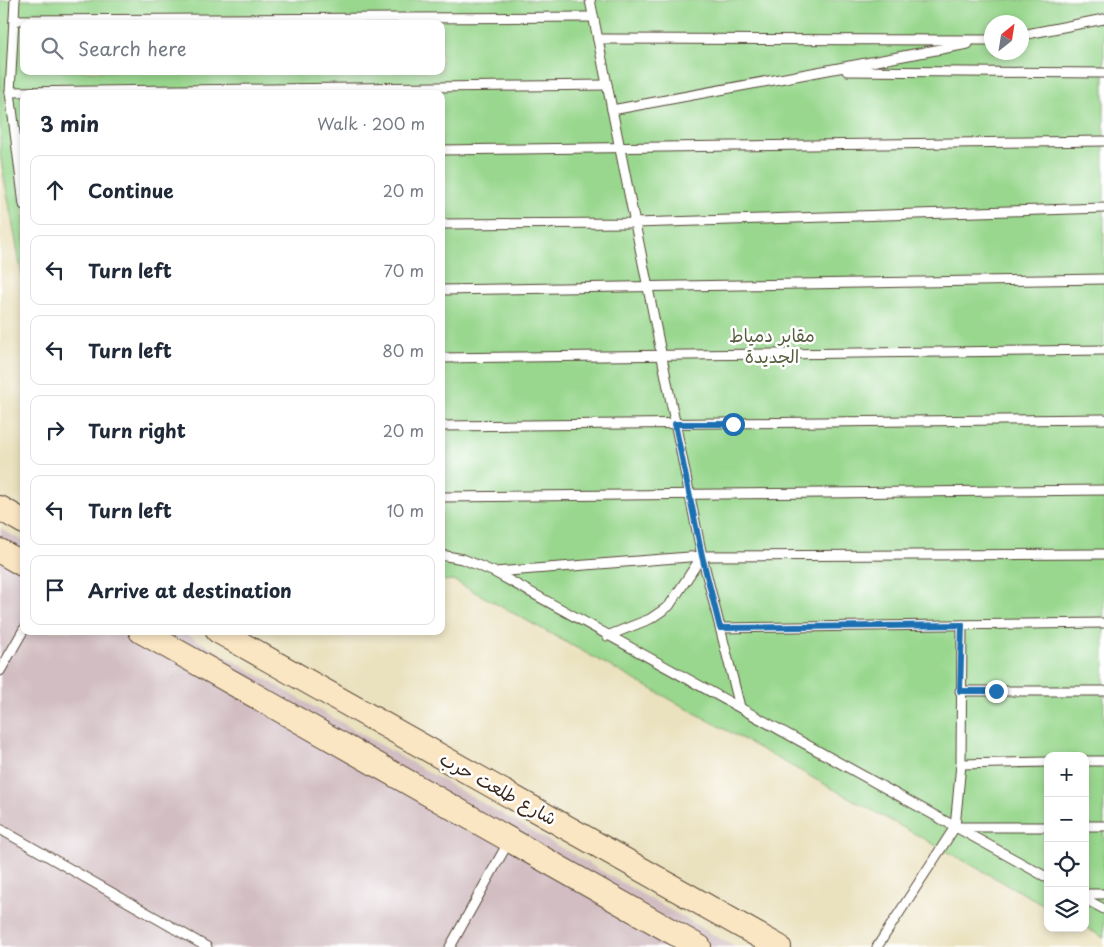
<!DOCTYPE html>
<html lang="en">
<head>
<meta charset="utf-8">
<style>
  :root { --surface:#fff; --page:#f2f2f3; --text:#1f2937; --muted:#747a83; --line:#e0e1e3 }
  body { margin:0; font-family:"Playpen Sans","Playpen Sans Arabic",sans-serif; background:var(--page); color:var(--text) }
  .controls { position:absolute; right:15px; bottom:15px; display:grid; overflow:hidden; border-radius:10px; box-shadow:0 2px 8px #0003 }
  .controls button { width:45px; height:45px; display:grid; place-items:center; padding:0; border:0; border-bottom:1px solid var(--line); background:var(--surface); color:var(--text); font:25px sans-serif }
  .compass { position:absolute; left:984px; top:15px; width:45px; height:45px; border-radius:50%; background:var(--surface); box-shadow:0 2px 8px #0003; rotate:30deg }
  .stop { position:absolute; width:15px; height:15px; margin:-11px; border:4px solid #1f6fb2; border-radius:50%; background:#fff }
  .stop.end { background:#1f6fb2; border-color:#fff; box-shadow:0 1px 5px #0008 }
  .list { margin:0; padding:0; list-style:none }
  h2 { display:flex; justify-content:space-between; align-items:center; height:65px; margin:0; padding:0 20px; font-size:21px }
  h2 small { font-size:16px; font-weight:400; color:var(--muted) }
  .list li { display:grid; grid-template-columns:32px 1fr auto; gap:15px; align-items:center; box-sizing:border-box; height:70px; margin:0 10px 10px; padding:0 10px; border:1px solid var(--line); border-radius:10px }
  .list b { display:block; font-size:19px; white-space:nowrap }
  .list em { font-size:16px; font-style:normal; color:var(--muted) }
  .icon { flex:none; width:28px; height:28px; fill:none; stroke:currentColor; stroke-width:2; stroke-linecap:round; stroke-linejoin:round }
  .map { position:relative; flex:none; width:1104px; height:947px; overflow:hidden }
  .search { position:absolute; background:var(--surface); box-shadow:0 2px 8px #0003; left:20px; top:20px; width:425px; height:55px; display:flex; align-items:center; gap:12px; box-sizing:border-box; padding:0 18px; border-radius:10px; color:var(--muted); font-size:19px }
  .panel { position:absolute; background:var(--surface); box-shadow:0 2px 8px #0003; left:20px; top:90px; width:425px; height:545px; border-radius:10px }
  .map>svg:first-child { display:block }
  .industrial { fill:#d2bec2 }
  .green { fill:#98d78d; stroke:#6a8056; fill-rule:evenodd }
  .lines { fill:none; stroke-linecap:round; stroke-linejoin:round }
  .service-casing { stroke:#554536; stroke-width:11 }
  .secondary-casing { stroke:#554536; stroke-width:26 }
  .service { stroke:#fff; stroke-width:9 }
  .secondary { stroke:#fbe6c4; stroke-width:24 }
  .route { stroke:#1f6fb2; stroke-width:6 }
  .labels { text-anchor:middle; stroke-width:5; stroke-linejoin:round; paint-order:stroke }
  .park-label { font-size:18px; fill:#575e3f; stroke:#fff }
  .street-label { font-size:18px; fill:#3b2a1e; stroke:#fff }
</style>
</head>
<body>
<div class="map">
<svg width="1104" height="947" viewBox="0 0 1104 947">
  <rect width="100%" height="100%" fill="#fff"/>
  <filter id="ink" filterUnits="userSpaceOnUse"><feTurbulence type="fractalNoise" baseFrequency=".02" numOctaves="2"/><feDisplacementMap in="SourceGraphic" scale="10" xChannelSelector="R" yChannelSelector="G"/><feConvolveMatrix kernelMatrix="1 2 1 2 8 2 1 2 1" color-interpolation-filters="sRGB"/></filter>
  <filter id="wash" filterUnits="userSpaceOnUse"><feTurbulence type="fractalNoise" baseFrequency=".0096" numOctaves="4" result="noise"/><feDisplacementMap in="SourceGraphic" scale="20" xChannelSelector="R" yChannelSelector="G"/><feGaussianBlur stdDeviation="1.12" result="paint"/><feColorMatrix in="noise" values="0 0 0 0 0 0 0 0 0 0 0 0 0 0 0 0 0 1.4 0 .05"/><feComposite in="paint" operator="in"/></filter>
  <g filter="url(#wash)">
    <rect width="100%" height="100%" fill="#eae1be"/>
    <path class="industrial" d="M0,528L24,542V631H181L735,947H0Z"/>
    <path class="green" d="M0,0H1104V938L1085,927V756H1048V907L453,580L441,581V94H24V286L0,155ZM992,22H1022V52H992ZM24,24H441V71H24Z"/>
  </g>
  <g filter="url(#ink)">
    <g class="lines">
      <g class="service-casing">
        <g id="service">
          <path d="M15,0L10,92L24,205"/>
          <path d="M590,0L702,556L740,707"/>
          <path d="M14,20L593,17"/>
          <path d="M1022,35L1104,19"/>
          <path d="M598,39L989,40"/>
          <path d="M847,71L1104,73"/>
          <path d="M10,92L607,85"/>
          <path d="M612,110L968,44"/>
          <path d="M441,150L1104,141"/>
          <path d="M441,224L635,223L1104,208"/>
          <path d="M441,290L1104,279"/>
          <path d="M441,358L1104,350"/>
          <path d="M441,426L1104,419"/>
          <path d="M441,497L1104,490"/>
          <path d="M441,555L463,559L494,572L1048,878"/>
          <path d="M495,572L702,556L1104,554"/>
          <path d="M720,628L1104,623"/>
          <path d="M607,636L650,619L669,606L702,556"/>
          <path d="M0,671L24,629"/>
          <path d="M960,691H1104"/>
          <path d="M1085,761H1104"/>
          <path d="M961,764L1048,762"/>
          <path d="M1085,826H1104"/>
          <path d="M958,827H1048"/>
          <path d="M0,829L207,947"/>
          <path d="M1085,894H1104"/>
          <path d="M1085,899L1104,909"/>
          <path d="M450,947L509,841"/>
          <path d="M877,947L955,827L961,764L962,625"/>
        </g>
      </g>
      <g class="secondary-casing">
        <g id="secondary">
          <path d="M0,508L24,522"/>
          <path d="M0,551L24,565"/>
          <path d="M141,631L699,947"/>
          <path d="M218,631L779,947"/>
        </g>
      </g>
      <use href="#service" class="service"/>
      <use href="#secondary" class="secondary"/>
    </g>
  </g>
  <g class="lines" filter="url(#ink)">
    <path class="route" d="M733,424H675L702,556L720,628L962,625L960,691H996"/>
  </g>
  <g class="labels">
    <g class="park-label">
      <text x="772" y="342">مقابر دمياط<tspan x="772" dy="21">الجديدة</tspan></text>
    </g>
    <g class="street-label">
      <text transform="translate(498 789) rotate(29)" y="6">شارع طلعت حرب</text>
    </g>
  </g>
</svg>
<div class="controls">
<button>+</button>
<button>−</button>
<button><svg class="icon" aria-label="locate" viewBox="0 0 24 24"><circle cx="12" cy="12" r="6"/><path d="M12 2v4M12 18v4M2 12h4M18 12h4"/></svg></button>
<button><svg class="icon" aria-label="layers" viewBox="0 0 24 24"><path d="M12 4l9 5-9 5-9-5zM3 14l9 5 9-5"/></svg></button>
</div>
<svg class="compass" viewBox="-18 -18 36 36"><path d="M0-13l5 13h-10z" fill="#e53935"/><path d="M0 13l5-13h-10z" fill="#747a83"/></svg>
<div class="stop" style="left:733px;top:424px"></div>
<div class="stop end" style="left:996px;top:691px"></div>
<div class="search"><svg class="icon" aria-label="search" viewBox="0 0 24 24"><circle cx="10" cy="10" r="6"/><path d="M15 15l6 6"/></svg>Search here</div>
<section class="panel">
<h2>3 min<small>Walk · 200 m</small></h2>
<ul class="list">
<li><svg class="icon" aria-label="ahead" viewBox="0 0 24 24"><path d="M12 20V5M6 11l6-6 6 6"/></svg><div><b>Continue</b></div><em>20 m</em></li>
<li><svg class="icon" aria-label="left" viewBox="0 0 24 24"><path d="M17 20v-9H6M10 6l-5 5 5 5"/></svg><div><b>Turn left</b></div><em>70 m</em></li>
<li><svg class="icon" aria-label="left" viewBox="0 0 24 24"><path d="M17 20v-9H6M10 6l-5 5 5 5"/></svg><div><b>Turn left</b></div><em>80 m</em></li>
<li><svg class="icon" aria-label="right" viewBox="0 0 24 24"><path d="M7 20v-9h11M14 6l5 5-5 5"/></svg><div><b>Turn right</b></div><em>20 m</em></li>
<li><svg class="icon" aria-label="left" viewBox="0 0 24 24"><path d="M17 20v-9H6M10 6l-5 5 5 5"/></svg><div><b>Turn left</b></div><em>10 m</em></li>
<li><svg class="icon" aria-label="arrive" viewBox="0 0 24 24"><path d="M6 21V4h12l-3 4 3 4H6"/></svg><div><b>Arrive at destination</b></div></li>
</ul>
</section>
</div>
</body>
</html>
